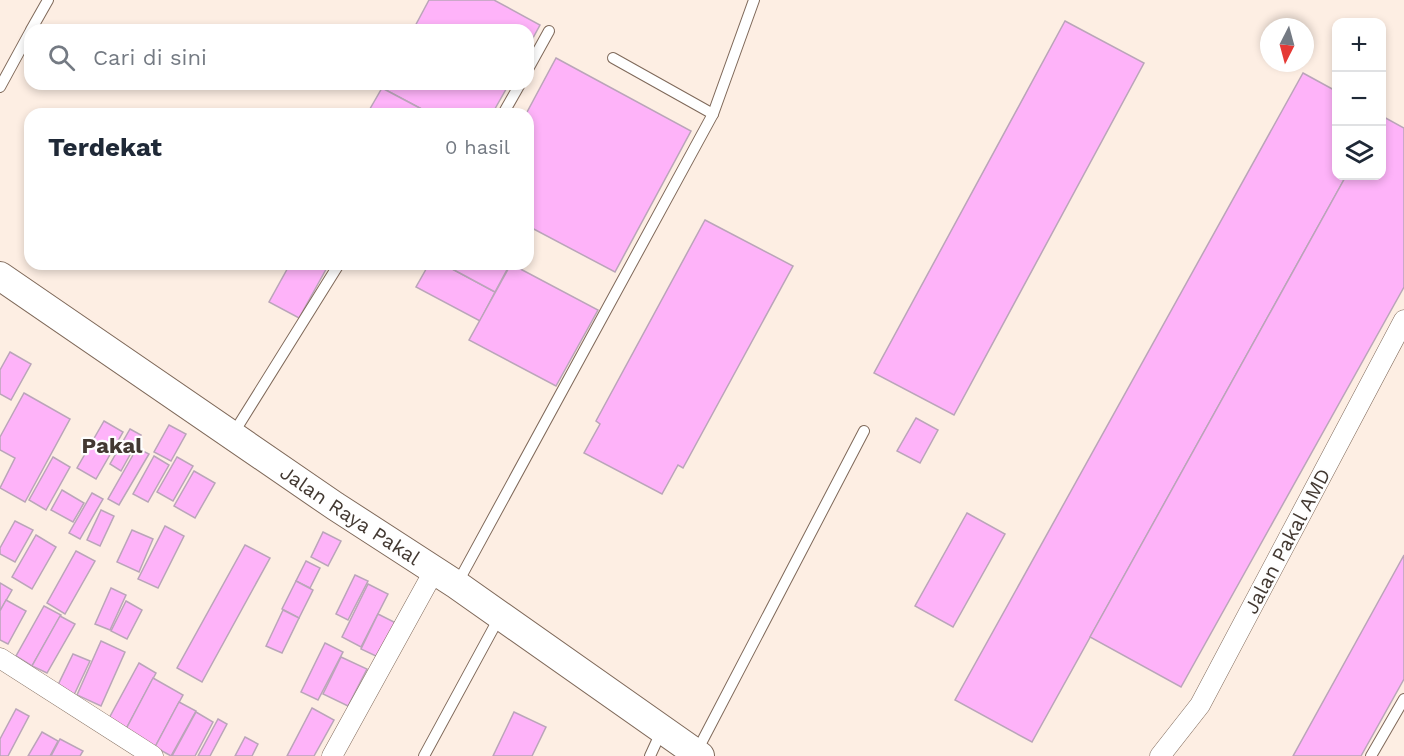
<!DOCTYPE html>
<html lang="id">
<head>
<meta charset="utf-8">
<style>
  :root { --surface:#fff; --page:#f6f6f7; --text:#1f2937; --muted:#747a83; --line:#e0e1e3 }
  body { margin:0; font-family:"Work Sans",sans-serif; background:var(--page); color:var(--text) }
  .controls { position:absolute; right:18px; top:18px; display:grid; overflow:hidden; border-radius:12px; box-shadow:0 3px 9px #0003 }
  .controls button { width:54px; height:54px; display:grid; place-items:center; padding:0; border:0; border-bottom:2px solid var(--line); background:var(--surface); color:var(--text); font:30px sans-serif }
  .compass { position:absolute; left:1260px; top:18px; width:54px; height:54px; border-radius:50%; background:var(--surface); box-shadow:0 3px 9px #0003; rotate:186deg }
  .list { margin:0; padding:0; list-style:none }
  h2 { display:flex; justify-content:space-between; align-items:center; height:78px; margin:0; padding:0 24px; font-size:26px }
  h2 small { font-size:20px; font-weight:400; color:var(--muted) }
  .icon { flex:none; width:33px; height:33px; fill:none; stroke:currentColor; stroke-width:2; stroke-linecap:round; stroke-linejoin:round }
  .map { position:relative; flex:none; width:1404px; height:756px; overflow:hidden }
  .search { position:absolute; background:var(--surface); box-shadow:0 3px 9px #0003; left:24px; top:24px; width:510px; height:66px; display:flex; align-items:center; gap:15px; box-sizing:border-box; padding:0 21px; border-radius:18px; color:var(--muted); font-size:22px }
  .panel { position:absolute; background:var(--surface); box-shadow:0 3px 9px #0003; left:24px; top:108px; width:510px; height:162px; border-radius:18px }
  .map>svg:first-child { display:block }
  .building { fill:#feb3f9; stroke:#baa5b9; stroke-width:1.5 }
  .lines { fill:none; stroke-linecap:round; stroke-linejoin:round }
  .lane-casing { stroke:#7f695a; stroke-width:12 }
  .street-casing { stroke:#7f695a; stroke-width:21 }
  .secondary-casing { stroke:#7f695a; stroke-width:30 }
  .lane { stroke:#fff; stroke-width:10 }
  .street { stroke:#fff; stroke-width:20 }
  .secondary { stroke:#fff; stroke-width:28 }
  .labels { text-anchor:middle; stroke-width:4.5; stroke-linejoin:round; paint-order:stroke }
  .street-label { font-size:20px; fill:#433932; stroke:#fefefe }
  .quarter-label { font-size:22px; font-weight:bold; fill:#433932; stroke:#fefefe }
</style>
</head>
<body>
<div class="map">
<svg width="1404" height="756" viewBox="0 0 1404 756">
  <rect width="100%" height="100%" fill="#fdeee3"/>
  <g class="building">
    <path d="M429,0H494L540,25L528,47V30H413Z"/>
    <path d="M1065,21L1144,63L954,415L874,373Z"/>
    <path d="M556,58L691,131L615,272L528,226V114H526Z"/>
    <path d="M1303,73L1336,91V176H1346L1032,742L955,700Z"/>
    <path d="M383,84H509L492,114H431L382,88Z"/>
    <path d="M382,88L431,114H367Z"/>
    <path d="M1382,116L1404,128V287L1181,687L1090,637L1346,176H1382Z"/>
    <path d="M705,220L793,266L683,468L678,465L662,494L584,453L600,424L596,421Z"/>
    <path d="M290,264H329L299,318L269,302Z"/>
    <path d="M429,264H443L495,292L480,321L416,287Z"/>
    <path d="M443,264H510L495,292Z"/>
    <path d="M511,264L598,310L556,386L469,340Z"/>
    <path d="M10,352L31,364L11,400L0,394V370Z"/>
    <path d="M24,393L70,419L25,502L0,488L15,458L0,450V437Z"/>
    <path d="M916,418L938,430L920,463L897,451Z"/>
    <path d="M104,421L123,432L96,479L77,468Z"/>
    <path d="M169,425L186,434L171,461L154,452Z"/>
    <path d="M130,429L141,435L121,471L110,464Z"/>
    <path d="M137,448L149,454L119,505L108,499Z"/>
    <path d="M154,456L169,465L148,502L133,494Z"/>
    <path d="M53,457L70,467L46,510L29,500Z"/>
    <path d="M177,457L193,466L173,501L157,492Z"/>
    <path d="M194,471L215,483L195,518L174,506Z"/>
    <path d="M62,490L84,503L73,522L51,510Z"/>
    <path d="M92,493L103,499L80,539L69,533Z"/>
    <path d="M101,510L114,516L100,546L87,540Z"/>
    <path d="M967,513L1005,534L953,627L915,606Z"/>
    <path d="M15,521L33,530L15,562L0,554V548Z"/>
    <path d="M165,526L184,536L158,588L138,579Z"/>
    <path d="M132,530L153,539L139,572L117,562Z"/>
    <path d="M323,532L341,541L328,566L311,557Z"/>
    <path d="M36,535L56,547L32,589L12,577Z"/>
    <path d="M245,545L270,558L202,682L177,668Z"/>
    <path d="M76,551L95,561L65,614L47,603Z"/>
    <path d="M1404,555V679L1361,756H1293Z"/>
    <path d="M306,561L320,568L310,588L296,581Z"/>
    <path d="M355,575L368,581L348,620L336,614Z"/>
    <path d="M296,581L313,590L299,618L282,609Z"/>
    <path d="M0,583L12,590L0,611Z"/>
    <path d="M368,584L388,594L361,647L342,637Z"/>
    <path d="M111,588L126,595L110,630L95,624Z"/>
    <path d="M6,600L26,611L8,644L0,640V611Z"/>
    <path d="M126,601L142,610L127,639L111,631Z"/>
    <path d="M44,606L61,615L32,666L16,656Z"/>
    <path d="M283,610L299,618L282,653L266,646Z"/>
    <path d="M378,614L396,623L378,657L361,649Z"/>
    <path d="M60,616L75,624L47,673L32,666Z"/>
    <path d="M101,641L125,652L101,706L77,695Z"/>
    <path d="M325,643L343,652L318,700L301,692Z"/>
    <path d="M73,654L90,661L74,695L57,687Z"/>
    <path d="M341,657L367,669L348,706L323,694Z"/>
    <path d="M139,663L156,673L125,731L107,722Z"/>
    <path d="M153,678L183,695L155,747L125,731Z"/>
    <path d="M179,702L196,711L171,756L155,747Z"/>
    <path d="M312,708L334,720L314,756H287Z"/>
    <path d="M16,709L29,716L8,756H0V739Z"/>
    <path d="M196,712L213,722L195,756H172Z"/>
    <path d="M514,712L546,727L532,756H493Z"/>
    <path d="M218,719L227,724L210,756H198Z"/>
    <path d="M42,732L58,741L50,756H28Z"/>
    <path d="M245,737L258,744L252,756H235Z"/>
    <path d="M60,739L83,751L80,756H51Z"/>
  </g>
  <g class="lines">
    <g class="lane-casing">
      <g id="lane">
        <path d="M31,30L48,0"/>
        <path d="M613,58L713,114"/>
        <path d="M528,69L549,31"/>
        <path d="M0,87L30,32"/>
        <path d="M503,114L520,84"/>
        <path d="M233,434L339,264"/>
        <path d="M457,584L713,114L754,0"/>
        <path d="M697,751L864,431"/>
        <path d="M424,756L500,616"/>
        <path d="M650,756L661,732"/>
        <path d="M1371,756L1404,699"/>
      </g>
    </g>
    <g class="street-casing">
      <g id="street">
        <path d="M0,658L153,756"/>
        <path d="M332,756L434,571"/>
        <path d="M1160,756L1200,705L1404,320"/>
      </g>
    </g>
    <g class="secondary-casing">
      <g id="secondary">
        <path id="s1" d="M0,276L335,506L457,585L700,756"/>
      </g>
    </g>
    <use href="#lane" class="lane"/>
    <use href="#street" class="street"/>
    <use href="#secondary" class="secondary"/>
  </g>
  <g class="labels">
    <g class="street-label">
      <text dy="7" stroke="none"><textPath href="#s1" startOffset="424">Jalan Raya Pakal</textPath></text>
      <text transform="translate(1287 541) rotate(-62)" y="7">Jalan Pakal AMD</text>
    </g>
    <g class="quarter-label">
      <text x="112" y="453">Pakal</text>
    </g>
  </g>
</svg>
<div class="controls">
<button>+</button>
<button>−</button>
<button><svg class="icon" aria-label="layers" viewBox="0 0 24 24"><path d="M12 4l9 5-9 5-9-5zM3 14l9 5 9-5"/></svg></button>
</div>
<svg class="compass" viewBox="-18 -18 36 36"><path d="M0-13l5 13h-10z" fill="#e53935"/><path d="M0 13l5-13h-10z" fill="#747a83"/></svg>
<div class="search"><svg class="icon" aria-label="search" viewBox="0 0 24 24"><circle cx="10" cy="10" r="6"/><path d="M15 15l6 6"/></svg>Cari di sini</div>
<section class="panel">
<h2>Terdekat<small>0 hasil</small></h2>
<ul class="list">
</ul>
</section>
</div>
</body>
</html>
